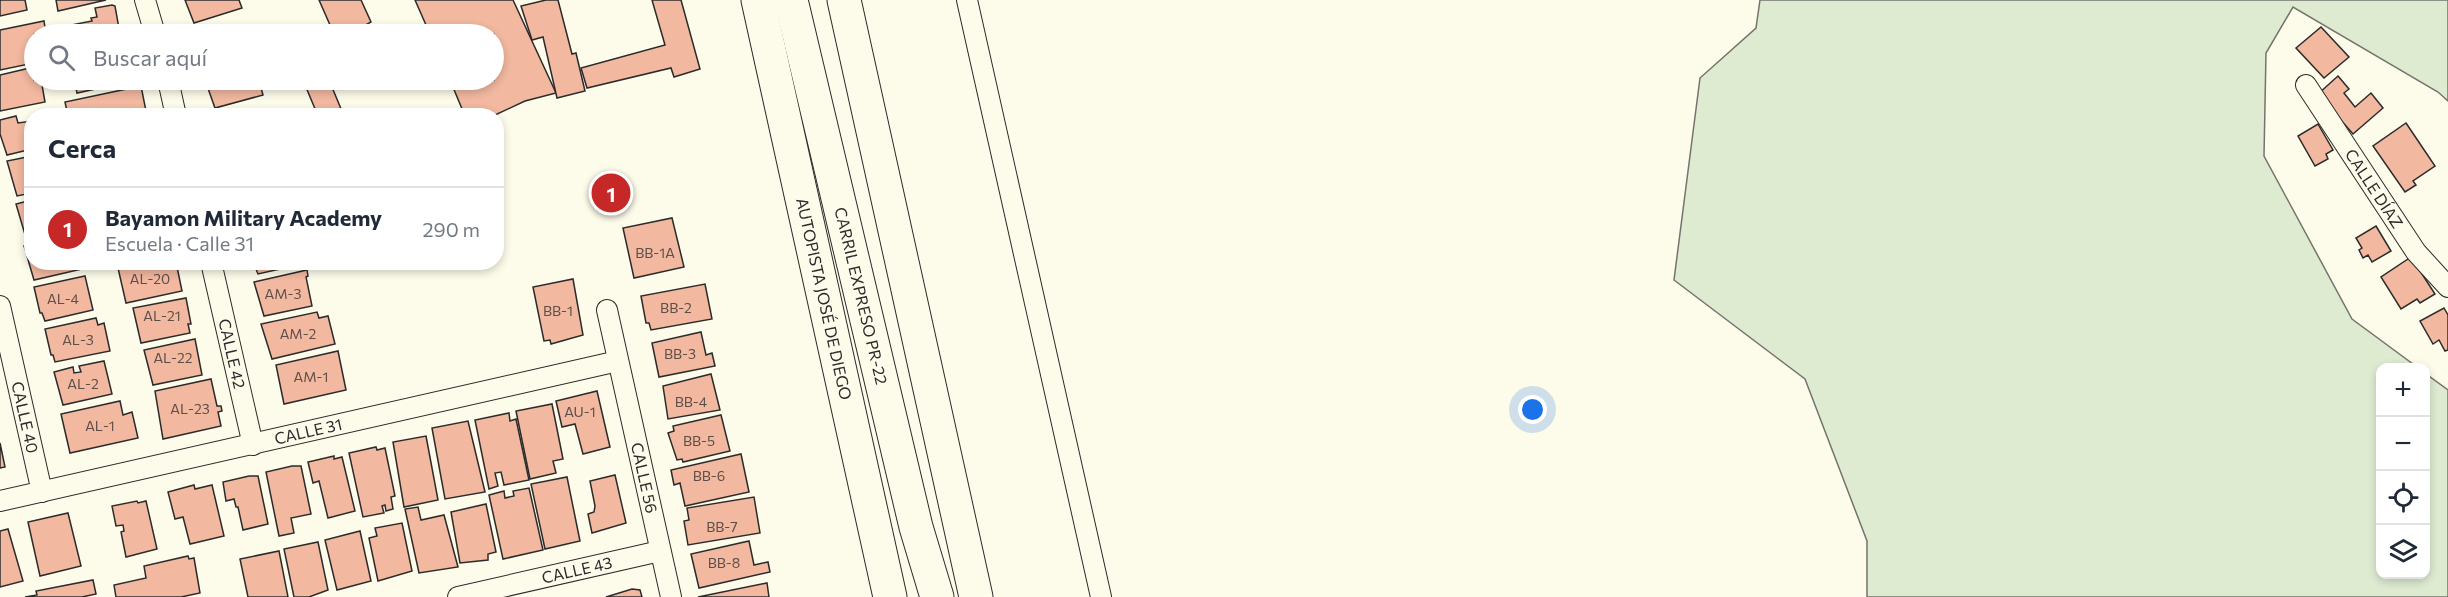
<!DOCTYPE html>
<html lang="es">
<head>
<meta charset="utf-8">
<style>
  :root { --surface:#fff; --page:#f6f6f7; --text:#1f2937; --muted:#747a83; --line:#e0e1e3; --accent:#c62828 }
  body { margin:0; font-family:Commissioner,sans-serif; background:var(--page); color:var(--text) }
  .controls { position:absolute; right:18px; bottom:18px; display:grid; overflow:hidden; border-radius:12px; box-shadow:0 3px 9px #0003 }
  .controls button { width:54px; height:54px; display:grid; place-items:center; padding:0; border:0; border-bottom:2px solid var(--line); background:var(--surface); color:var(--text); font:30px sans-serif }
  .you { position:absolute; left:1533px; top:410px; width:21px; height:21px; margin:-15px; border:4px solid #fff; border-radius:50%; background:#1a73e8; box-shadow:0 0 0 9px #1a73e833 }
  .badge { display:grid; place-items:center; width:39px; height:39px; border-radius:50%; background:var(--accent); color:#fff; font-size:20px; font-weight:700 }
  .pin { position:absolute; translate:-50% -50%; border:3px solid #fff; box-shadow:0 2px 6px #0006 }
  .list { margin:0; padding:0; list-style:none }
  h2 { display:flex; justify-content:space-between; align-items:center; height:78px; margin:0; padding:0 24px; font-size:26px }
  h2 small { font-size:20px; font-weight:400; color:var(--muted) }
  .list li { display:grid; grid-template-columns:39px 1fr auto; gap:18px; align-items:center; box-sizing:border-box; height:84px; padding:0 24px; border-top:2px solid var(--line) }
  .list b { display:block; font-size:22px; white-space:nowrap }
  .list p { margin:0; font-size:20px; white-space:nowrap; color:var(--muted) }
  .list em { font-size:20px; font-style:normal; color:var(--muted) }
  .icon { flex:none; width:33px; height:33px; fill:none; stroke:currentColor; stroke-width:2; stroke-linecap:round; stroke-linejoin:round }
  .map { position:relative; flex:none; width:2448px; height:597px; overflow:hidden }
  .search { position:absolute; background:var(--surface); box-shadow:0 3px 9px #0003; left:24px; top:24px; width:480px; height:66px; display:flex; align-items:center; gap:15px; box-sizing:border-box; padding:0 21px; border-radius:33px; color:var(--muted); font-size:22px }
  .panel { position:absolute; background:var(--surface); box-shadow:0 3px 9px #0003; left:24px; top:108px; width:480px; height:162px; border-radius:24px }
  .map>svg:first-child { display:block }
  .green { fill:#deebd1; stroke:#74746e; stroke-width:1.5 }
  .building { fill:#f2b8a0; stroke:#2b2b2b; stroke-width:1.5 }
  .lines { fill:none; stroke-linecap:round; stroke-linejoin:round }
  .minor-casing { stroke:#2b2b2b; stroke-width:22 }
  .motorway-casing { stroke:#2b2b2b; stroke-width:35 }
  .minor { stroke:#fdfbea; stroke-width:20 }
  .motorway { stroke:#fdfbea; stroke-width:33 }
  .labels { text-anchor:middle; stroke-width:4.5; stroke-linejoin:round; paint-order:stroke }
  .number-label { font-size:14px; fill:#5d4e48 }
  .street-label { font-size:16px; fill:#2b2b2b; stroke:#fdfbea }
</style>
</head>
<body>
<div class="map">
<svg width="2448" height="597" viewBox="0 0 2448 597">
  <rect width="100%" height="100%" fill="#fdfbea"/>
  <path class="green" d="M1760,0H2448V101L2438,92L2293,7L2266,53L2264,156L2352,319L2417,367L2380,368V574H2426V374L2448,390V597H1867V541L1805,379L1674,280L1700,78L1756,28Z"/>
  <g class="building">
    <path d="M0,0H25L27,10L0,16Z"/>
    <path d="M56,0H106L58,11Z"/>
    <path d="M185,0H239L242,8L194,23Z"/>
    <path d="M319,0H361L371,22L350,34H334Z"/>
    <path d="M415,0H513L556,93L525,101L493,116H465L450,80H494V34H430Z"/>
    <path d="M546,0H558L572,54L576,53L585,91L557,98L543,37L532,40L521,6Z"/>
    <path d="M652,0H681L700,69L674,77L671,68L587,88L581,68L665,45Z"/>
    <path d="M112,5L115,6L120,34H68L66,26L92,21L91,18L97,17L95,8Z"/>
    <path d="M44,21L46,34H34V63L0,70V30Z"/>
    <path d="M212,26L214,33H221L245,26L247,34H193V32Z"/>
    <path d="M2321,27L2349,57L2324,78L2296,48Z"/>
    <path d="M34,67V80H49L50,84L42,85L45,102L0,111V75Z"/>
    <path d="M2338,76L2349,89L2344,93L2355,107L2371,93L2383,108L2353,134L2318,94Z"/>
    <path d="M74,80H131L132,81L77,93Z"/>
    <path d="M205,80H259L263,95L215,108Z"/>
    <path d="M303,80H329L344,116H318Z"/>
    <path d="M141,86L147,116H68L65,102Z"/>
    <path d="M277,109L279,116H251Z"/>
    <path d="M236,110L237,116H216V115Z"/>
    <path d="M16,116L18,123L32,121V149L7,155L0,134V120Z"/>
    <path d="M2406,123L2435,166L2413,181L2416,185L2405,192L2373,146Z"/>
    <path d="M2318,124L2333,150L2326,154L2328,159L2315,166L2298,136Z"/>
    <path d="M32,156V193L17,196L7,161Z"/>
    <path d="M32,200V237L26,238L16,204Z"/>
    <path d="M672,218L684,267L634,278L623,228Z"/>
    <path d="M2376,226L2391,251L2372,262L2368,255L2363,258L2359,250L2362,248L2356,238Z"/>
    <path d="M32,242V262H81L82,269L34,280L24,246Z"/>
    <path d="M2411,257L2435,294L2420,303L2417,299L2401,309L2381,277Z"/>
    <path d="M141,262H176L182,291L126,303L118,268Z"/>
    <path d="M253,262H306L307,263L258,274Z"/>
    <path d="M307,270L308,276L306,277L312,306L264,316L254,282Z"/>
    <path d="M85,276L93,310L45,321L42,313H40L34,287Z"/>
    <path d="M573,279L583,335L551,344L550,340L544,341L533,287Z"/>
    <path d="M705,284L712,319L651,330L649,323H646L641,296Z"/>
    <path d="M186,298L191,324H188L190,333L141,343L133,308Z"/>
    <path d="M2444,308L2448,315V350L2445,351L2439,340L2433,344L2420,321Z"/>
    <path d="M317,312L319,318L328,316L335,344L272,359L261,324Z"/>
    <path d="M96,318L98,325L104,323L110,351L55,362L53,355H51L45,329Z"/>
    <path d="M701,332L706,355L712,353L715,366L659,377L652,343Z"/>
    <path d="M195,339L202,375L153,385L144,350Z"/>
    <path d="M338,351L346,390L284,404L276,365Z"/>
    <path d="M104,361L112,394L63,405L54,372L73,367L74,373L81,372L79,366Z"/>
    <path d="M711,374L720,410L668,419L663,386Z"/>
    <path d="M211,379L217,406H221L222,411L218,412L221,426L163,439L155,391Z"/>
    <path d="M597,391L610,447L583,454L575,424L562,427L556,401Z"/>
    <path d="M120,401L123,415L132,412L138,438L70,453L61,414Z"/>
    <path d="M552,404L563,459L553,461L556,473L530,479L516,411Z"/>
    <path d="M509,413L510,421L516,419L529,480L504,485L501,472L495,473L498,486L489,489L475,420Z"/>
    <path d="M721,415L730,451L683,462L682,459L677,460L668,433L674,431L673,426Z"/>
    <path d="M468,421L485,492L445,499L432,428Z"/>
    <path d="M426,436L438,500L404,507L393,442Z"/>
    <path d="M0,443L5,467L0,468Z"/>
    <path d="M376,447L377,450L385,448L395,496L391,497L393,509L386,511L385,505L382,506L384,513L363,517L349,453Z"/>
    <path d="M741,454L749,492L685,506L680,483L674,485L671,470Z"/>
    <path d="M334,456V459L342,457L355,511L328,518L319,481L313,483L308,462Z"/>
    <path d="M292,466H301L311,514L291,518L294,533L279,536L266,472Z"/>
    <path d="M615,475L626,523L592,533L588,514L594,512L595,506L590,481Z"/>
    <path d="M249,476H258L268,524L243,530L238,507H236L234,499L226,501L223,482Z"/>
    <path d="M567,477L580,541L545,549L531,484Z"/>
    <path d="M194,485L195,489L212,485L224,536L190,544L183,517L175,519L168,492Z"/>
    <path d="M529,488L543,550L503,559L489,495L504,491L505,498L514,496L513,491Z"/>
    <path d="M754,497L760,533L688,545L684,521L689,520L687,508Z"/>
    <path d="M137,501L138,503L146,501L157,549L126,557L121,532L124,531L123,525L116,526L112,506Z"/>
    <path d="M486,504L496,552L488,554V560L460,563L451,512Z"/>
    <path d="M418,507L421,520L444,515L458,567L419,573L405,509Z"/>
    <path d="M68,513L81,566L40,576L28,522Z"/>
    <path d="M402,523L412,571L378,581L369,538L377,536L375,528Z"/>
    <path d="M8,529L23,581L0,587V531Z"/>
    <path d="M360,531L371,581L337,590L325,540Z"/>
    <path d="M749,541L754,565L768,562L770,572L699,588L691,554Z"/>
    <path d="M318,542L328,590L309,597H294L284,549Z"/>
    <path d="M279,551L288,597H248L240,559Z"/>
    <path d="M188,556L189,559L194,558L200,593L181,597H116L114,585L146,578L144,566Z"/>
    <path d="M93,580L96,594L82,597H25L37,595L36,591Z"/>
    <path d="M767,583L769,597H698Z"/>
    <path d="M632,589L640,590L642,597H606Z"/>
  </g>
  <g class="lines">
    <g class="minor-casing">
      <g id="minor">
        <path d="M145,0L155,34"/>
        <path d="M967,0L1101,597"/>
        <path d="M168,80L176,116"/>
        <path id="s1" d="M2306,85L2416,252L2448,287"/>
        <path id="s2" d="M211,262L253,445"/>
        <path id="s3" d="M0,306L42,492"/>
        <path id="s4" d="M607,310L671,597"/>
        <path id="s5" d="M0,501L618,361"/>
        <path id="s6" d="M458,597L660,551"/>
      </g>
    </g>
    <g class="motorway-casing">
      <g id="motorway">
        <path id="s7" d="M758,0L890,597"/>
        <path id="s8" d="M791,0L916,527L937,597"/>
        <path d="M844,0L976,597"/>
      </g>
    </g>
    <use href="#minor" class="minor"/>
    <use href="#motorway" class="motorway"/>
  </g>
  <g class="labels">
    <g class="number-label">
      <text x="655" y="258">BB-1A</text>
      <text x="150" y="284">AL-20</text>
      <text x="283" y="299">AM-3</text>
      <text x="63" y="304">AL-4</text>
      <text x="676" y="313">BB-2</text>
      <text x="558" y="316">BB-1</text>
      <text x="162" y="321">AL-21</text>
      <text x="298" y="339">AM-2</text>
      <text x="78" y="345">AL-3</text>
      <text x="680" y="359">BB-3</text>
      <text x="173" y="363">AL-22</text>
      <text x="311" y="382">AM-1</text>
      <text x="83" y="389">AL-2</text>
      <text x="691" y="407">BB-4</text>
      <text x="190" y="414">AL-23</text>
      <text x="580" y="417">AU-1</text>
      <text x="100" y="431">AL-1</text>
      <text x="699" y="446">BB-5</text>
      <text x="709" y="481">BB-6</text>
      <text x="722" y="532">BB-7</text>
      <text x="724" y="568">BB-8</text>
    </g>
    <g class="street-label">
      <text dy="6" stroke="none"><textPath href="#s1" startOffset="124">CALLE DÍAZ</textPath></text>
      <text dy="6" stroke="none"><textPath href="#s8" startOffset="304">CARRIL EXPRESO PR-22</textPath></text>
      <text dy="6" stroke="none"><textPath href="#s7" startOffset="306">AUTOPISTA JOSÉ DE DIEGO</textPath></text>
      <text dy="6" stroke="none"><textPath href="#s2" startOffset="94">CALLE 42</textPath></text>
      <text dy="6" stroke="none"><textPath href="#s3" startOffset="114">CALLE 40</textPath></text>
      <text dy="6" stroke="none"><textPath href="#s5" startOffset="316">CALLE 31</textPath></text>
      <text dy="6" stroke="none"><textPath href="#s4" startOffset="172">CALLE 56</textPath></text>
      <text dy="6" stroke="none"><textPath href="#s6" startOffset="122">CALLE 43</textPath></text>
    </g>
  </g>
</svg>
<div class="controls">
<button>+</button>
<button>−</button>
<button><svg class="icon" aria-label="locate" viewBox="0 0 24 24"><circle cx="12" cy="12" r="6"/><path d="M12 2v4M12 18v4M2 12h4M18 12h4"/></svg></button>
<button><svg class="icon" aria-label="layers" viewBox="0 0 24 24"><path d="M12 4l9 5-9 5-9-5zM3 14l9 5 9-5"/></svg></button>
</div>
<div class="you"></div>
<div class="pin badge" style="left:611px;top:193px">1</div>
<div class="search"><svg class="icon" aria-label="search" viewBox="0 0 24 24"><circle cx="10" cy="10" r="6"/><path d="M15 15l6 6"/></svg>Buscar aquí</div>
<section class="panel">
<h2>Cerca<small></small></h2>
<ul class="list">
<li><span class="badge">1</span><div><b>Bayamon Military Academy</b><p>Escuela · Calle 31</p></div><em>290 m</em></li>
</ul>
</section>
</div>
</body>
</html>
